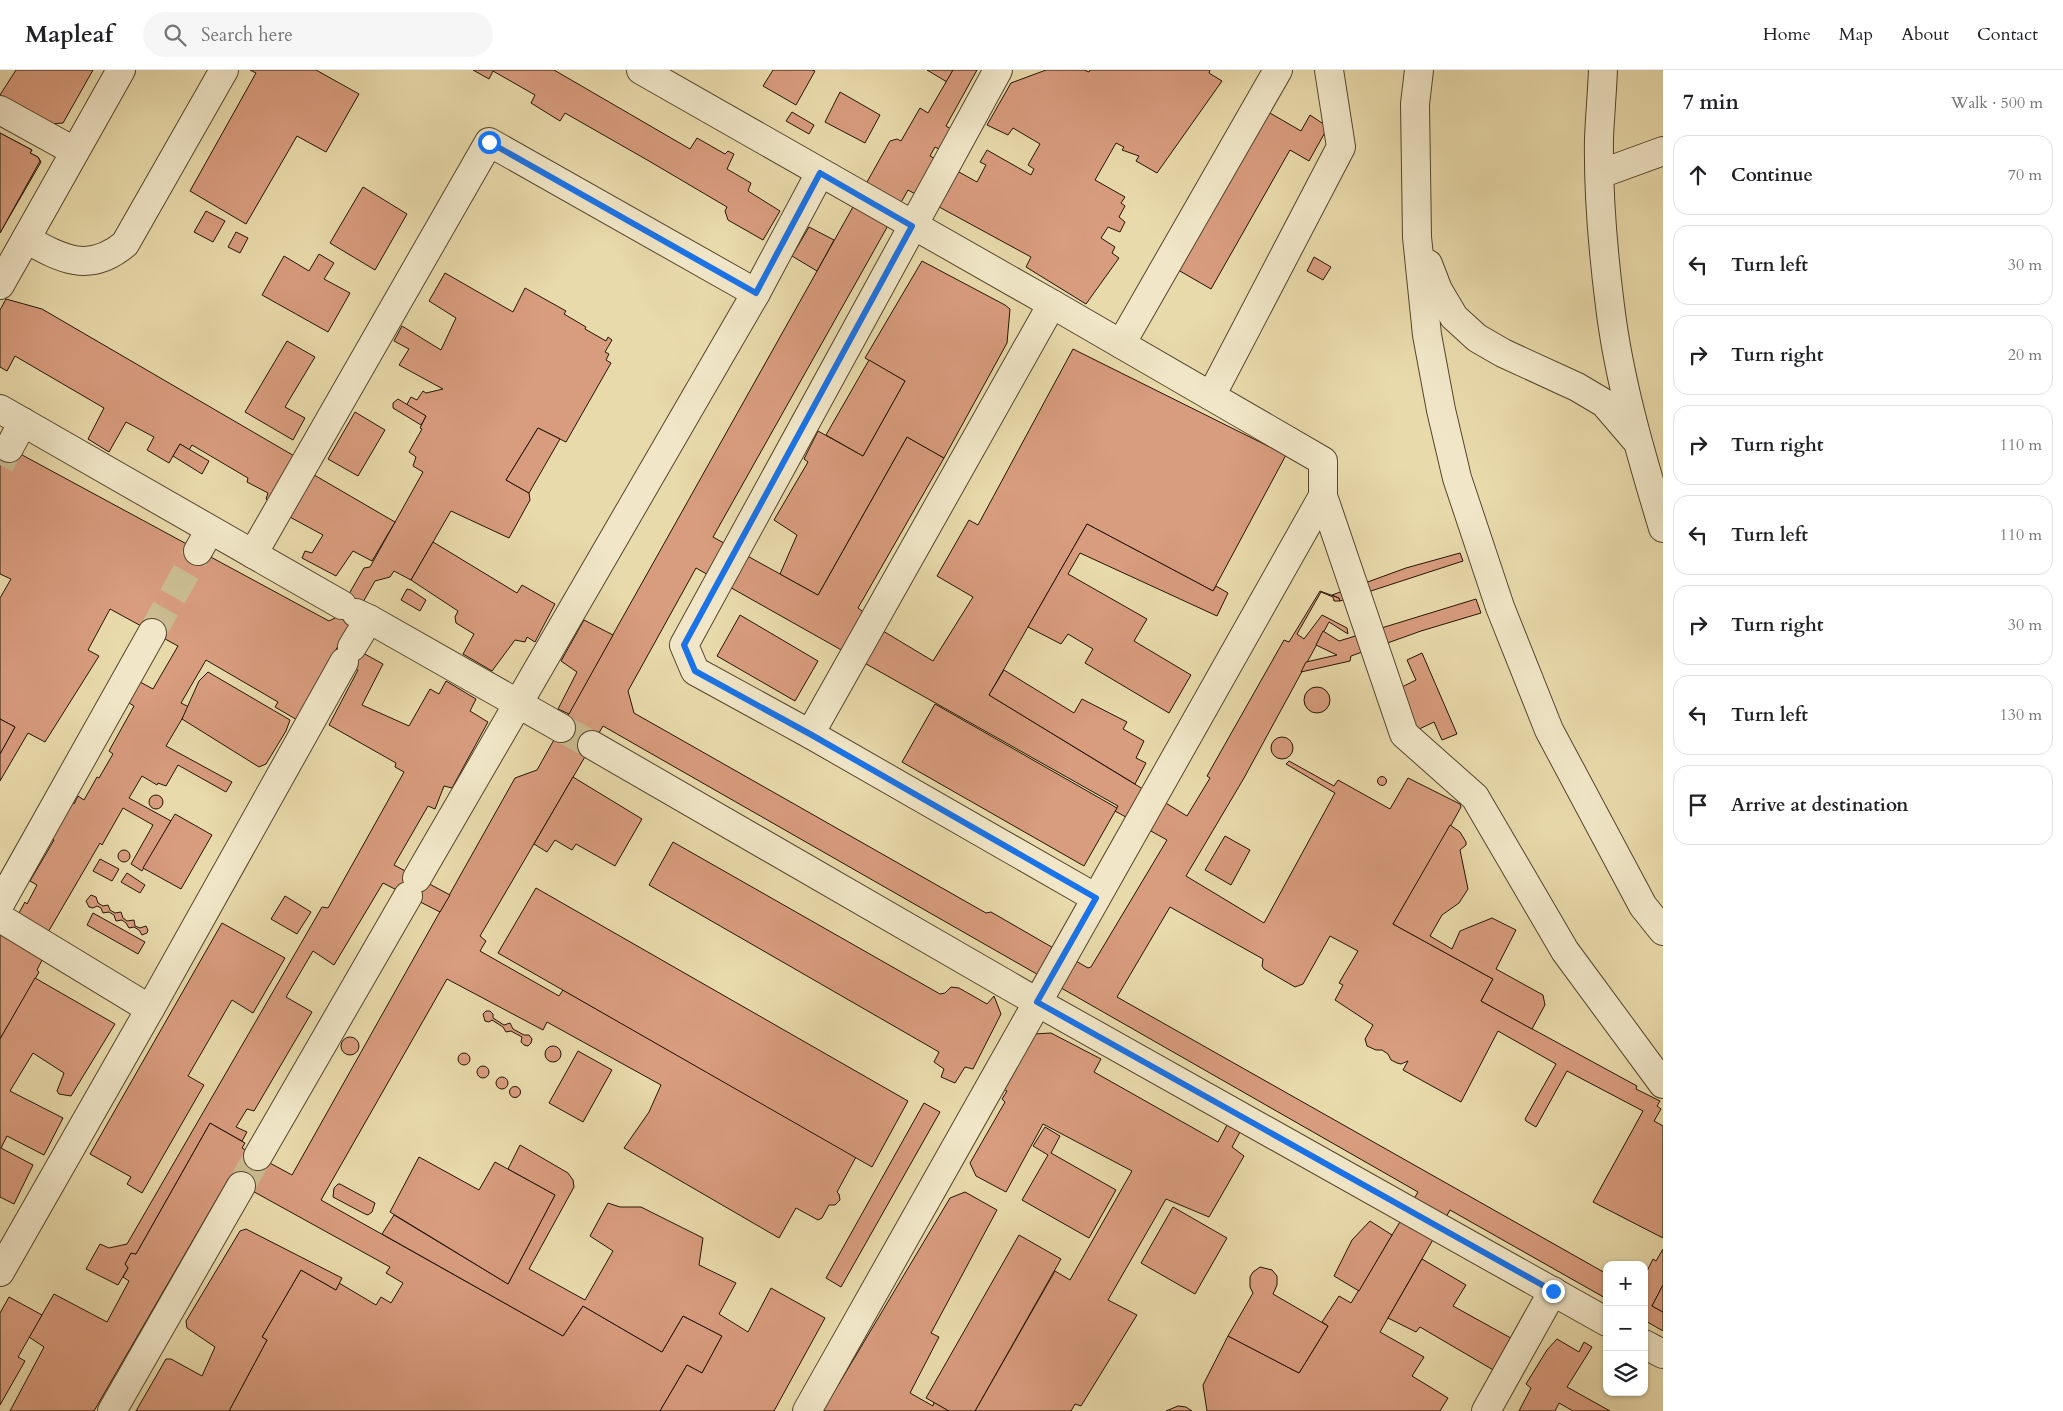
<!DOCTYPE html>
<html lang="en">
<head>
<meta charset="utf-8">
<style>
  :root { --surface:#fff; --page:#f6f6f6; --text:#202124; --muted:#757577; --line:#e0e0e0 }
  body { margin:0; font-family:Cardo,serif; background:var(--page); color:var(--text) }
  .controls { position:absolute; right:15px; bottom:15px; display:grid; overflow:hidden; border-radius:10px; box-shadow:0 1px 4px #0004 }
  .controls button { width:45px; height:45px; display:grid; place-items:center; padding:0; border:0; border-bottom:1px solid var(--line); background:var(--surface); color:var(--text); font:25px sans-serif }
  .stop { position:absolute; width:15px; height:15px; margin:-11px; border:4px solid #1a73e8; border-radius:50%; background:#fff }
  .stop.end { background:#1a73e8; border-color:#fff; box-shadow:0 1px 5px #0008 }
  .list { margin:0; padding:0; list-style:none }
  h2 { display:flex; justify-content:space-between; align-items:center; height:65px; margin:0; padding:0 20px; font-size:21px }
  h2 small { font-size:16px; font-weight:400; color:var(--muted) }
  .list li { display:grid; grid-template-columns:32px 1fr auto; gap:15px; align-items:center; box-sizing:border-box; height:80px; margin:0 10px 10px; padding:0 10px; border:1px solid var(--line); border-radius:15px }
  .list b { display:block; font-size:19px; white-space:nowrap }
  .list em { font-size:16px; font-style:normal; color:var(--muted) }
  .icon { flex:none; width:28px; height:28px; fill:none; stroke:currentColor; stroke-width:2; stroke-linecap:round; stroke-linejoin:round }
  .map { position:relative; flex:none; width:1663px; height:1341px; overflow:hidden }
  header { display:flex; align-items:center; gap:30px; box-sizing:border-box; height:70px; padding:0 25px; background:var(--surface); border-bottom:1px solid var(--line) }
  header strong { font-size:24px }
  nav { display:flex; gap:28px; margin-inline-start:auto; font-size:18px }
  .search { width:350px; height:45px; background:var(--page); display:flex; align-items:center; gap:12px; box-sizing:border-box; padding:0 18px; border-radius:28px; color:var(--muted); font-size:19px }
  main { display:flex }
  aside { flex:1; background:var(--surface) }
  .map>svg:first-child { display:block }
  .building { fill:#d89c7e; stroke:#241402; fill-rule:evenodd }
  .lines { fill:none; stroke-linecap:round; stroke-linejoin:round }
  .minor-tunnel { stroke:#cbbc92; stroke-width:28; stroke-dasharray:28 14; stroke-linecap:butt }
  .minor-casing { stroke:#55462c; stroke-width:30 }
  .minor { stroke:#f1e7c8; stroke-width:28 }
  .route { stroke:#1a73e8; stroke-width:6 }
</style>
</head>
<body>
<header>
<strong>Mapleaf</strong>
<div class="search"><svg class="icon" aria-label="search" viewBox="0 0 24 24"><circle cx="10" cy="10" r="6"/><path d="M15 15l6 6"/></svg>Search here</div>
<nav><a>Home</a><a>Map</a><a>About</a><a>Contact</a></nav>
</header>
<main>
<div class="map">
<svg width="1663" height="1341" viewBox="0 0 1663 1341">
  <rect width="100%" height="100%" fill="#e9daab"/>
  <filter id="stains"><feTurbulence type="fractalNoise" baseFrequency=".004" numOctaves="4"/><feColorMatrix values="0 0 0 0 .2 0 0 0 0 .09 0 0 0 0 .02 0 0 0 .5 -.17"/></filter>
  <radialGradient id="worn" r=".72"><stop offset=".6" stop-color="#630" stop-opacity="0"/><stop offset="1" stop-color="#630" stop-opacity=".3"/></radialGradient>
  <g class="building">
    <path d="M16,0H93L63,53L48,54L0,25Z"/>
    <path d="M250,0H316L359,24L326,82L297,66L246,154L190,121L256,3Z"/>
    <path d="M473,0H554L690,79L697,68L725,84L728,81L734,84L727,99L751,113L748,121L780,141L763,170L728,150L725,141L727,137L649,91L565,43L560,51L531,33L535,25L493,1L489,9Z"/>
    <path d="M773,0H812L815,1L796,35L763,16Z"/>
    <path d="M927,0H953L947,12Z"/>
    <path d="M953,0H977L946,56L951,59L939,79L935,77L930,86L977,112L986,95L980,92L987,80L1031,105L1034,99L1028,95L1040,74L1013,58L1008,65L987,55L1011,13L1046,0H1084L1089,2L1090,0H1210L1209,3L1222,11L1157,103L1136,91L1139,86L1122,80L1124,77L1116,73L1095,110L1125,127L1121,133L1125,136L1119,147L1125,152L1120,162L1108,157L1101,168L1115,177L1112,183L1119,188L1086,234L1026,197L1031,187L908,120L713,467L818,525L907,367L944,388L858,538L866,544L863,549L933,591L973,527L937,506L969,450L978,455L1073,279L1286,385L1213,521L1087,454L989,625L1187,746L1210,708L1207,706L1284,570L1289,572L1320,521L1339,528L1340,531H1334L1333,527L1321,522L1297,564L1304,569L1322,545L1347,558L1348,564L1329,552L1244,708L1186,806L1264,853L1335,723L1286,694L1289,691L1334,716L1338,710L1390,739L1408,708L1460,734L1461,737L1450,757L1393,854L1493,909L1481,931L1637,1016L1636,1019L1660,1031L1657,1036L1661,1039L1654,1051L1663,1056V1168L1593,1132L1643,1041L1567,1001L1536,1057L1526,1051L1525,1049L1556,994L1498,961L1461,1032L1403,1000L1408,991L1401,994L1397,993L1391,990L1388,984L1382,980H1376L1367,976L1365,969L1373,955L1335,930L1343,915L1339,913L1358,881L1330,866L1303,914L1295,917L1264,899L1262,896L1263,889L1170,837L1117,927L1607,1204V1229L1450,1140L1380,1262L1424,1287L1412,1306L1448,1328L1440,1341H1207L1203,1315L1228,1266L1299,1303L1328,1256L1322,1252L1339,1226L1351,1233L1418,1122L603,656L480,866L486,871L480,881L559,926L563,920L856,1087L837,1122L839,1124L840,1130L835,1135H829L822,1148L818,1150L796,1138L779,1168L624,1078L649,1042L661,1015L547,952L543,960L447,909L321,1130L563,1266L583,1236L662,1282L683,1246L722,1266L702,1303L687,1295L660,1341H229L267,1270L262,1267L301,1200L336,1220L339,1213L376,1235L381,1227L391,1233L403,1213L386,1203L390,1197L229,1108L94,1341H10L44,1277L29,1267L54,1224L107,1252L129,1211L123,1207L128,1198L125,1194L131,1183L136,1184L210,1053L245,1073L242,1078L292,1105L515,708L537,700L890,71L897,69L901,71L920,38L928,43ZM696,498L1118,736L1115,741L1167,770L1091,897L1088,898L991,842L986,843L634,643L628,621Z"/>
    <path d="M840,22L880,45L865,73L825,52Z"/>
    <path d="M1263,39L1301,61L1310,45L1328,57L1309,91L1290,80L1211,219L1173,197Z"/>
    <path d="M792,42L814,55L809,64L786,51Z"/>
    <path d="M0,63L32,80L30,83L38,87L41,92L0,163Z"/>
    <path d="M0,63L32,80L30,83L38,87L40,91L0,163Z"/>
    <path d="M363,117L407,144L375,200L330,173Z"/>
    <path d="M206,141L225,151L213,172L194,162Z"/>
    <path d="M809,157L834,170L817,201L792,186Z"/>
    <path d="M236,162L248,168L240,183L228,177Z"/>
    <path d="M319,184L334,193L324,209L350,223L328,262L262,225L284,186L309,201Z"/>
    <path d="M1314,187L1331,197L1323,210L1307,201Z"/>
    <path d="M922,191L1005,235L1010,239L1007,273L944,388L907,367L818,525L780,504L797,465L774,450L808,392L804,389L818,361L863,386L905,311L865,288Z"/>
    <path d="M445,203L513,242L525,218L566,241L564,244L586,257L585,259L606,271L608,267L612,270L605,282L609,284L606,290L611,293L566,372L538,358L506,410L529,423L530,430L509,468L451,441L411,510L394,501L390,507L375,511L309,627L307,637L299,651L275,637L278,632L206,590L181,633L189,637L166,676L232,712L226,722L178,695L166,716L158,713L157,715L142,706L129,728L171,751L142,801L131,794L153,755L123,738L102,775L100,773L40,876L46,882L37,900L39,902L0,969V856L9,861L25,832L27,834L37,815L30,811L54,770L48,766L69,731L74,734L78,726L84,730L97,707L99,708L113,684L109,681L134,636L129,633L128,631L138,613L140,612L153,619L178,576L110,539L88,580L99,586L45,672L28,663L0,711V684L15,657L0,649V528L11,509L0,504V373L329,551L335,548L364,498L370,497L423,402L413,396L416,387L409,382L422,359L420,358L426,346L406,336L411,327L417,330L423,321L426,323L443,319L399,295L409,279L394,271L402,256L441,280L456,248L429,231Z"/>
    <path d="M6,229L42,239L296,387L269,431L266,429L268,423L247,412L248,408L192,375L189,380L180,374L169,393L147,380L154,367L126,352L109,382L88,369L104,338L15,286L7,301L0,297V240Z"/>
    <path d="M287,271L315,287L285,337L305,348L293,370L245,342Z"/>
    <path d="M869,290L905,311L863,386L826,365Z"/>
    <path d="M398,329L426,346L421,355L393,338V333Z"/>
    <path d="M355,342L385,360L358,406L328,389Z"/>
    <path d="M538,358L560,369L529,423L506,410Z"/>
    <path d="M180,374L209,391L202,404L173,386Z"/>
    <path d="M309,402L395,452L372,491L353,481L336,506L302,488L305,481L312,483L323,465L288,446Z"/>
    <path d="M1087,454L1213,521L1216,516L1228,523L1217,546L1080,483L1068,504L1147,549L1134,571L1191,605L1169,643L1085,593L1093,579L1068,564L1061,574L1028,557Z"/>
    <path d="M433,472L517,523L522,515L555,534L535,572L527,567L525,572L515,570L492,601L463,584L474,564L456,553L455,547L458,541L411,510Z"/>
    <path d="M1460,483L1463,491L1340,531L1339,528L1332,525L1406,498Z"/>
    <path d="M407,519L411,520L426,530L420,541L401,530Z"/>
    <path d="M1476,529L1481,543L1421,561L1351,586L1350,591L1301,602L1306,592L1337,585L1316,575L1323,561L1339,571Z"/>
    <path d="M740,545L818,591L795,631L717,586Z"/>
    <path d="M584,550L613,565L569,644L558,639L577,602L561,591Z"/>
    <path d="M341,571L383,594L362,635L409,656L430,619L439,624L446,611L476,629L470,641L488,652L452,718L444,716L435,739L428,736L394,795L450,825L440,842L383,813L334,895L313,881L286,927L312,942L254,1041L247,1039L236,1057L247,1062L242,1071L210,1053L136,1184L131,1183L125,1194L128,1198L118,1215L86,1199L100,1174L109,1178L127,1174L322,837L328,838L404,702L395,697L396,693L329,655L358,600L333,587Z"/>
    <path d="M1422,583L1457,664L1442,670L1434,652L1415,661L1396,620L1416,610L1407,590Z"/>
    <path d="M1004,600L1074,643L1082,629L1127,652L1123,659L1144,671L1136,688L1146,693L1135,714L989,625Z"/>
    <path d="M208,602L290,650L286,661L266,694L259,697L182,649L199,611Z"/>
    <circle cx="1317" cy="630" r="13"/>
    <path d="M935,634L1117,738L1084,796L902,692Z"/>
    <path d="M0,649L15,657L0,684Z"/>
    <circle cx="1282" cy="678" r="11"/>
    <circle cx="1382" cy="711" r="4.5"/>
    <path d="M573,707L642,749L615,796L576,774L572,780L555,770L547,782L534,774Z"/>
    <circle cx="156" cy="732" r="7"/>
    <path d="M175,744L212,765L181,819L143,798Z"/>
    <path d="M1450,755L1460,762L1466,772V775L1460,780L1468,819L1459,833L1442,845L1430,866L1452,879L1460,861L1492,848L1516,860L1496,899L1543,925L1545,935L1532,959L1481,931L1493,909L1393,854Z"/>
    <path d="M1225,766L1250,780L1231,815L1205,800Z"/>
    <path d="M673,772L940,924L945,923L951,917L959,918L987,934L994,926L1001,944L973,999L965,997L955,1013L941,1007L944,999L934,992L939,982L649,815Z"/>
    <circle cx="124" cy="786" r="6"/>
    <path d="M100,789L119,799L112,811L93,801Z"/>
    <path d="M127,803L145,815L140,823L121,812Z"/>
    <path d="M536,818L908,1031L872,1097L498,883Z"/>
    <path d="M91,825L96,827L98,833L103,836L108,835L110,840L115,843L121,842L123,848L127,851L134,850L135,856L140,858L146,856L148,860L147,863L142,865L139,860L134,857L129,858L126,853L122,850L116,851L114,845L109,842L103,843L101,838L97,836L93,838L89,837L86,831Z"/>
    <path d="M285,826L311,842L297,864L271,849Z"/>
    <path d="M93,843L145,872L138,884L87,855Z"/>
    <path d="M222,853L285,888L253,943L232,930L188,1006L204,1015L142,1123L127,1114L131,1107L90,1084Z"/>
    <path d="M35,908L115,954L71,1026L59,1024L57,1021L64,1003L33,983L10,1021L63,1048L44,1085L7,1066L1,1078L33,1095L14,1134L0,1127V969Z"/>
    <path d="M490,941L493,944V948L504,955L510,953L513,959L524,965H529L532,969L531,973L528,976L524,975L521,972L522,967L511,961L506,962L503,957L492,950L489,952L485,951L483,944L486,941Z"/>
    <path d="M1051,963L1101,989L1094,1002L1218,1072L1227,1055L1240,1062L1232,1077L1244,1086L1209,1147L1166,1129L1108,1230L1137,1245L1081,1336L1075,1334L1071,1341H975L1055,1201L1070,1210L1132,1101L1043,1054L1006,1122L976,1106L970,1093L1005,1032L1002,1029L1007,1021L1000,1017L1034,964Z"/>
    <circle cx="350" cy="976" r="9"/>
    <circle cx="553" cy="984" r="8"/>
    <path d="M578,981L612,1000L583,1052L549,1033Z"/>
    <circle cx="464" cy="989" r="6"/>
    <circle cx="483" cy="1002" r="6"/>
    <circle cx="502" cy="1013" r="6"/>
    <circle cx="515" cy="1022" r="5.5"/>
    <path d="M924,1033L940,1042L841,1217L826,1208Z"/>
    <path d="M1045,1057L1060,1066L1051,1083L1116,1120L1089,1168L1022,1130L1048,1085L1033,1076Z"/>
    <path d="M520,1075L568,1103L573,1110L574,1117L529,1199L585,1230L613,1181L590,1166L608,1133L620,1137H641L703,1168L699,1195L736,1213L719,1244L748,1262L771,1218L825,1248L774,1341H660L687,1295L702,1303L722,1266L683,1246L662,1282L583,1236L563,1266L382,1164L394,1145L508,1214L555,1125L508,1099Z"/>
    <path d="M419,1087L479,1120L495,1092L555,1125L508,1214L390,1142Z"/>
    <path d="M338,1114H340L375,1133L372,1142L368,1145L365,1144L333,1127L334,1118Z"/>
    <path d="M965,1122L997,1140L931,1263L939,1267L910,1323L933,1336L934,1332L949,1341H815L830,1313L837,1317L950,1128Z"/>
    <path d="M1173,1137L1227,1168L1195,1224L1141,1193Z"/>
    <path d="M1370,1151L1392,1165L1359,1221L1334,1206L1352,1170Z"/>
    <path d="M246,1159L342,1208L336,1220L301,1200L262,1267L267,1270L229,1341H136L166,1289H171L202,1306L215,1277L187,1258L186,1251L240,1161Z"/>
    <path d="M1019,1165L1061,1189L975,1341H949L926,1328Z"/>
    <path d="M1663,1179V1215L1652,1236L1663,1242V1261L1644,1250V1207L1653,1189L1656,1191Z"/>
    <path d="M1422,1189L1466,1215L1453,1236L1518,1272L1495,1301L1420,1257L1416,1262L1388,1248Z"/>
    <path d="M1260,1197L1272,1200L1277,1206V1215L1273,1224L1328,1256L1299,1303L1228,1266L1253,1223L1250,1217V1207L1253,1202Z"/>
    <path d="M1663,1215V1242L1652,1236Z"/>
    <path d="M9,1227L42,1245L18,1287L25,1291L0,1335V1243Z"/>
    <path d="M1557,1269L1579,1282L1584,1272L1592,1277L1567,1317L1610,1341H1573L1559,1333L1555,1341H1519L1531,1318L1526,1314L1547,1280Z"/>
    <path d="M1178,1336L1186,1337L1192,1341H1166Z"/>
  </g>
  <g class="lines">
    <g class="minor-tunnel">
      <path d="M0,395L9,378"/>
      <path d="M152,563L198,481"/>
      <path d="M561,658L592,675"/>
      <path d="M241,1116L258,1086"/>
    </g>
    <g class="minor-casing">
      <g id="minor">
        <path d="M641,0L1052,234L1323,391V426L1404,664L1475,727L1565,881L1663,1014"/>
        <path d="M998,0L684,575L695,601L810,664L1096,828"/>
        <path d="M1419,0L1415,34L1417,167L1427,265L1441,340L1457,408L1500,537L1549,660L1643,836L1663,861"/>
        <path d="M1603,0C1602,23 1600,46 1599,68C1598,124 1603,181 1610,236C1619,311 1641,385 1663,458"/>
        <path d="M0,40L74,81"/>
        <path d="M1600,104L1663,81"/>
        <path d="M26,169C62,189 89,204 125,174L224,0"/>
        <path d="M1428,194L1438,220L1454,247L1477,268L1503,283L1577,317L1604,333L1634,368"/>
        <path d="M0,215L121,0"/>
        <path d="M1121,274L1278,0"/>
        <path d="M1211,326L1341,77L1329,0"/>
        <path d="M0,339L342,535"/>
        <path d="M9,378L23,352"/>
        <path d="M198,481L210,460"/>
        <path d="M253,484L489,72L756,223"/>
        <path d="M356,543L369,549L561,658"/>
        <path d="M352,577L369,549"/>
        <path d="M810,664L1052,234"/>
        <path d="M592,675L1037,932L1607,1252"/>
        <path d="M417,808L756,223L820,103"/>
        <path d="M0,834L152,563"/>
        <path d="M0,848L150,939"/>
        <path d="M258,1086L408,826"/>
        <path d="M0,1202L150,939L344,592"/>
        <path d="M1644,1274L1663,1284"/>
        <path d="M112,1341L241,1116"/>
        <path d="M807,1341L1323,426"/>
        <path d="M1486,1341L1553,1221"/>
      </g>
    </g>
    <use href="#minor" class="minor"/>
  </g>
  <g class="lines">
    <path class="route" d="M489,72L756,223L820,103L912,156L684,575L695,601L810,664L1096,828L1037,932L1553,1221"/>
  </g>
  <rect width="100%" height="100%" filter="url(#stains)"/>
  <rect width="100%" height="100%" fill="url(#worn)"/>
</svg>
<div class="controls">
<button>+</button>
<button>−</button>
<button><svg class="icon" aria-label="layers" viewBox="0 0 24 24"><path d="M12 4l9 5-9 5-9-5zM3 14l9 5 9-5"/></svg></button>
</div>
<div class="stop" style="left:489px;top:72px"></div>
<div class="stop end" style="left:1553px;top:1221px"></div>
</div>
<aside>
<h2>7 min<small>Walk · 500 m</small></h2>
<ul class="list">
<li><svg class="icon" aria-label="ahead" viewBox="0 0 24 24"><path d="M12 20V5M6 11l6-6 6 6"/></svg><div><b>Continue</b></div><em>70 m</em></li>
<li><svg class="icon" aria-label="left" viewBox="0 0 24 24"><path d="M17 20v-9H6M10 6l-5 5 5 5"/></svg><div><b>Turn left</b></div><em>30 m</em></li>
<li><svg class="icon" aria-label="right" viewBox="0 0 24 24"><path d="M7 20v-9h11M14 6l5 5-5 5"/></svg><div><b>Turn right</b></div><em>20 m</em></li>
<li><svg class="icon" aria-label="right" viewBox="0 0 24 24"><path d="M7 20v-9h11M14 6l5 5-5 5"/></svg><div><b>Turn right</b></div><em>110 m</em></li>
<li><svg class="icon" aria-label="left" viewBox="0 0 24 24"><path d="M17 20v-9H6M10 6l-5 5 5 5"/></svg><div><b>Turn left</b></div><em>110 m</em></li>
<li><svg class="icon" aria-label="right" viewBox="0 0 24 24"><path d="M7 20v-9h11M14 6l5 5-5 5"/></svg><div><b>Turn right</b></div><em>30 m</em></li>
<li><svg class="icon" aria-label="left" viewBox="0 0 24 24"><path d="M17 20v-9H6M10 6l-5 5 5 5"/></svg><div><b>Turn left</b></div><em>130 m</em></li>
<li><svg class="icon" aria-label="arrive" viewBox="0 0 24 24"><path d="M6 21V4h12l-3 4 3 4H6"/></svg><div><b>Arrive at destination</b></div></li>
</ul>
</aside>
</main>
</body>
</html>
